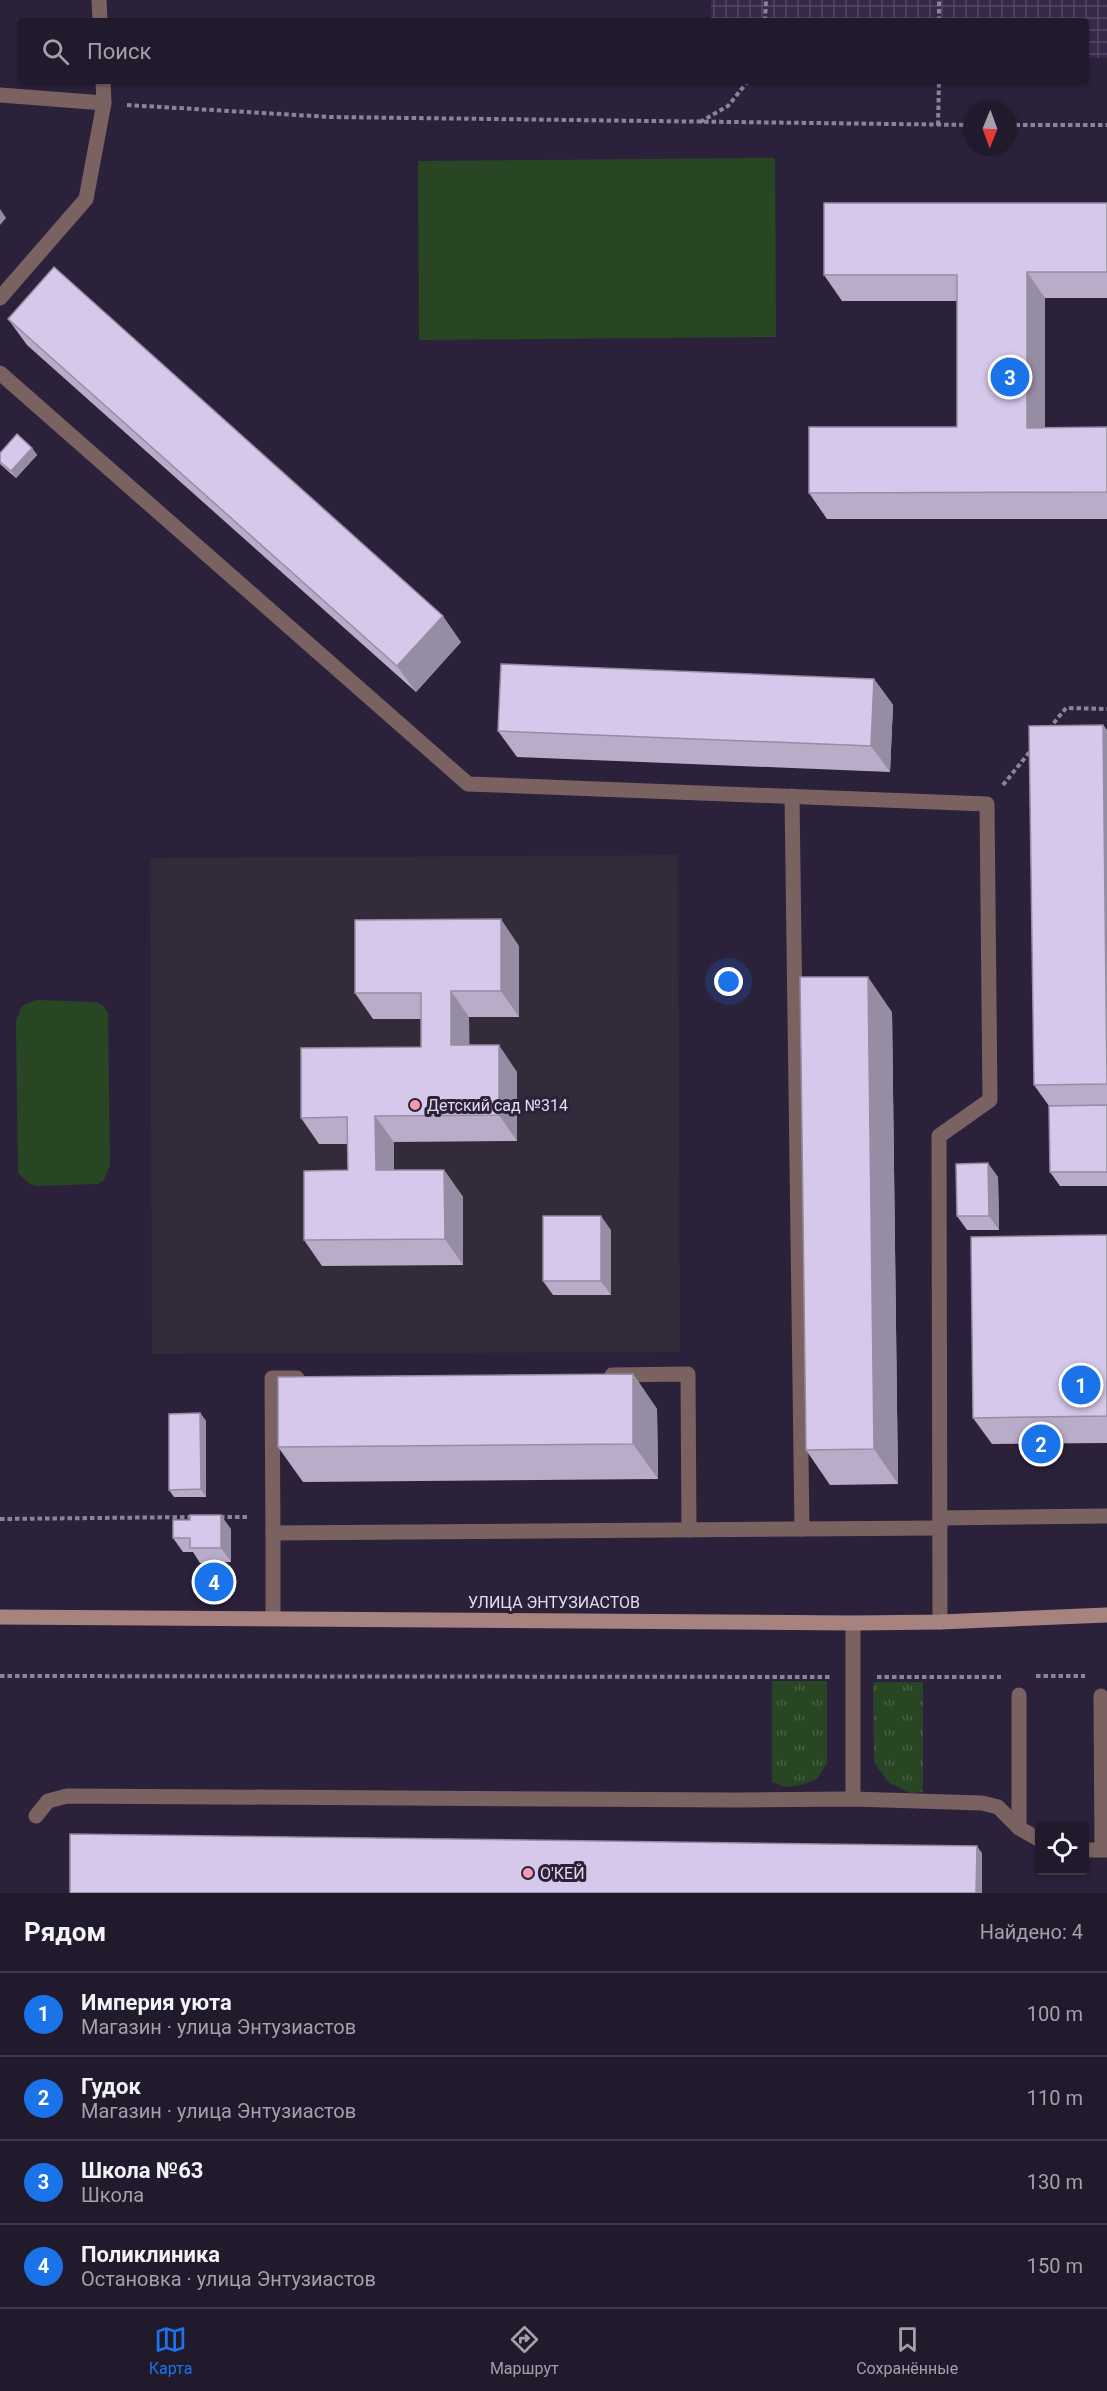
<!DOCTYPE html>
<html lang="ru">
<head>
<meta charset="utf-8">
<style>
  :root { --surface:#21192c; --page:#2d2638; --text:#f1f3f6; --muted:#a2a0a9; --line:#3e3848; --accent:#1a73e8 }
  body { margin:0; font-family:Roboto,sans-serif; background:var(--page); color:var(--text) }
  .controls { position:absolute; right:18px; bottom:18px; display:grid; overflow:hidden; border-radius:6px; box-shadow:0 2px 4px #0004 }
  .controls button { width:54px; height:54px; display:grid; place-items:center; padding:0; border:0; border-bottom:2px solid var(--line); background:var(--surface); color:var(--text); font:30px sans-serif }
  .compass { position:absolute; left:963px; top:102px; width:54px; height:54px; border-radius:50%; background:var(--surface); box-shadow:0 2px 4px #0004; rotate:181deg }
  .you { position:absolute; left:729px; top:982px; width:21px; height:21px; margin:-15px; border:4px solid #fff; border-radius:50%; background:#1a73e8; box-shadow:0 0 0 9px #1a73e833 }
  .badge { display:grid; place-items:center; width:39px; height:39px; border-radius:50%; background:var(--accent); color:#fff; font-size:20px; font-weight:700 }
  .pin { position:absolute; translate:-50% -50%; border:3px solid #fff; box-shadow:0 2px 6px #0006 }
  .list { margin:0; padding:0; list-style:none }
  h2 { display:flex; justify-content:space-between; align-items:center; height:78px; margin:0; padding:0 24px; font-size:26px }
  h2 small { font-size:20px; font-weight:400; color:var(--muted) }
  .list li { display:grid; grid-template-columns:39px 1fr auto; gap:18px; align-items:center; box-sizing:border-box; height:84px; padding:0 24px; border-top:2px solid var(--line) }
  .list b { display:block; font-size:22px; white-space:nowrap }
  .list p { margin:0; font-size:20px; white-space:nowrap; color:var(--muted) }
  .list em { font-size:20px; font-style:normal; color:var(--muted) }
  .icon { flex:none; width:33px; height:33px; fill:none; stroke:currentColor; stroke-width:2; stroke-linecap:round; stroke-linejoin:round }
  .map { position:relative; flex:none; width:1107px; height:1893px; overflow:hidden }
  .search { position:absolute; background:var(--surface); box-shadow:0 2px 4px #0004; left:18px; right:18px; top:18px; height:66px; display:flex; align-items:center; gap:15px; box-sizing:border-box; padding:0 21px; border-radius:6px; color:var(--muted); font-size:22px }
  .sheet { height:414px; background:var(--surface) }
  nav { display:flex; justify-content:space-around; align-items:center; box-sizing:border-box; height:84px; border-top:2px solid var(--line); background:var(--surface); font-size:16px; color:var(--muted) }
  nav a { display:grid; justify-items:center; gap:3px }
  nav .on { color:var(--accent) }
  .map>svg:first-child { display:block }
  .industrial { fill:url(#industrial-grid) }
  .education { fill:#332a3a }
  .grass { fill:url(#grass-tufts) }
  .pitch { fill:#294624 }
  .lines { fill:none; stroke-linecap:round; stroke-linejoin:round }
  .path { stroke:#8c8399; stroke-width:4; stroke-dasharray:4.5 3; stroke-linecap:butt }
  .lane { stroke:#796260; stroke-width:15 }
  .secondary { stroke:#a78380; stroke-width:15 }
  .wall { fill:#b8acc9 }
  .shaded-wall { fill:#968ca4 }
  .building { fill:#d6c8ea; stroke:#968ca4; stroke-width:1.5 }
  .poi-dot { fill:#f29aaf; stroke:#2c213b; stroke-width:2 }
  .labels { text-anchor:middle; stroke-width:6; stroke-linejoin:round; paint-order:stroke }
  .poi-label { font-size:16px; fill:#e2dced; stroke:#2c213b; text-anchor:start }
  .street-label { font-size:16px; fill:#e2dced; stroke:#2c213b }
</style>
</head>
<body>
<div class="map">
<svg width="1107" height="1893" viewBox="0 0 1107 1893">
  <defs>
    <pattern id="industrial-grid" width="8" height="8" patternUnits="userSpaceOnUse" patternTransform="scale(1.5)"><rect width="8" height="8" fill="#372949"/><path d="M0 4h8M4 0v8" fill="none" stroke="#544764"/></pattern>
    <pattern id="grass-tufts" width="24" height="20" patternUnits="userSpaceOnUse" patternTransform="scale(1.5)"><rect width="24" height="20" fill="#294624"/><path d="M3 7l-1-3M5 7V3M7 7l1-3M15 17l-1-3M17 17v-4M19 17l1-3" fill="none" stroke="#486044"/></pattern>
  </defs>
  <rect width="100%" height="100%" fill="#2c213b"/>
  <path class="industrial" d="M711,0H1107V58H1086V21H711Z"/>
  <path class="education" d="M678,855L680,1352L152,1354L150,858Z"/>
  <g class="grass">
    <path d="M772,1681H827V1763L817,1779L801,1785L785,1787L772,1782Z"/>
    <path d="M873,1682H923V1792L910,1793L889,1783L874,1762Z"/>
  </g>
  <g class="pitch">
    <path d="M775,158L776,337L419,340L418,161Z"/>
    <path d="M36,1000L96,1002L103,1006L108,1013L110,1165L104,1180L98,1184L37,1186L30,1184L18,1173L16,1021L22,1006Z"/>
  </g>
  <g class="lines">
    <g class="path">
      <path d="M765,21L766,0"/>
      <path d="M939,21V0"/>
      <path d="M127,105L331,117L972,125"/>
      <path d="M700,122L728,106L748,81"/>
      <path d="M938,125L939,81"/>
      <path d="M1008,125H1107"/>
      <path d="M1049,729L1066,708L1107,709"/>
      <path d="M1003,785L1032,749"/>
      <path d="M220,1517H248"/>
      <path d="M0,1519L194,1517"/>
      <path d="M0,1676L830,1677"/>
      <path d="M1036,1676H1085"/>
      <path d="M877,1677H1001"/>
    </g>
    <g class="lane">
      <path d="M99,0L100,21"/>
      <path d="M0,95L104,103"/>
      <path d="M0,298L86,199L104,103L103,81"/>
      <path d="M0,373L468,784L987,804L990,1100L939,1136L940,1622"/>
      <path d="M792,796L802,1529"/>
      <path d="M612,1375L688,1374L689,1530"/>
      <path d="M940,1518L1107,1516"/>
      <path d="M273,1533L272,1378H297"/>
      <path d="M273,1618V1533L940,1528"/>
      <path d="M1101,1696L1102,1850"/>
      <path d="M853,1799V1623"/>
      <path d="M36,1816L48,1801L67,1796L736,1800L853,1799L982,1803L998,1807L1019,1828L1040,1840"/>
      <path d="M1019,1828V1695"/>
      <path d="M1084,1850H1107"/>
    </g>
    <path class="secondary" d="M0,1617L853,1623L940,1622L1107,1615"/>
  </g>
  <g class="wall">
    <path d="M1107,203V298H1045V427H1107V519H827L809,493L957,427V301H842L824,275Z"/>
    <path d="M8,319L461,642L416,692L27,345Z"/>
    <path d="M32,448L37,455L16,478L0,464V453Z"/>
    <path d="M874,679L893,705L890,772L517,757L498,731Z"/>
    <path d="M1103,725L1107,730V1186H1060L1050,1172L1049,1106L1034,1085Z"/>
    <path d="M519,946V1017H469V1045L517,1072V1141L394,1142V1170H444L463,1197V1265L322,1266L304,1240L348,1170L347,1144H319L301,1118L421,1047V1019H373L355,993Z"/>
    <path d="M892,1012L898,1484L830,1485L806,1450Z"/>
    <path d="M998,1177L999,1230H967L957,1216Z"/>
    <path d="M611,1230V1295H553L543,1281Z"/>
    <path d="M1107,1235V1443L992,1444L973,1418Z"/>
    <path d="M633,1374L657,1409L658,1479L303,1482L278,1447Z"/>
    <path d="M200,1413L206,1421V1497H174L169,1490Z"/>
    <path d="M231,1529V1562L200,1563L193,1552H183L173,1538Z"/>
  </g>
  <g class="shaded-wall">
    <path d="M0,209L6,218L0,225Z"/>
    <path d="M1027,272L1045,298V454L1027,428Z"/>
    <path d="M32,448L37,455L16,478L11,471Z"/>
    <path d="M443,616L461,642L416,692L397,666Z"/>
    <path d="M874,679L893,705L890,772L871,746Z"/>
    <path d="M1103,725L1107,730V1032Z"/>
    <path d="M501,919L519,946V1017L501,991Z"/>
    <path d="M868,977L892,1012L898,1484L874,1449Z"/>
    <path d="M451,991L469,1017L470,1071L451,1045Z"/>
    <path d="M499,1045L517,1072V1141L499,1115Z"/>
    <path d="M375,1116L394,1142V1197L376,1170Z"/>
    <path d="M988,1163L998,1177L999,1230L989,1216Z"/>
    <path d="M444,1170L463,1197V1265L445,1239Z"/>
    <path d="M601,1216L611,1230V1295L601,1281Z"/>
    <path d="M633,1374L657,1409L658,1479L633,1444Z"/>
    <path d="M200,1413L206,1421V1497L201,1489Z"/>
    <path d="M221,1515L231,1529V1562L221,1548Z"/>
    <path d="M977,1846L982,1853V1893H976Z"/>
  </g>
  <g class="building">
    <path d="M824,203H1107V272H1027V428L1107,427V492L809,493V427H957V275H824Z"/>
    <path d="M54,267L443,616L397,666L8,319Z"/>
    <path d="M17,434L32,448L11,471L0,462V453Z"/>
    <path d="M501,664L874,679L871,746L498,731Z"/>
    <path d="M1103,725L1107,1084L1034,1085L1029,726Z"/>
    <path d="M501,919V991H451V1045H499V1115L375,1116L376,1170H444L445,1239L304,1240V1171L348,1170L347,1117L301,1118V1048L421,1047V993H355V920Z"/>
    <path d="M800,977H868L874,1449L806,1450Z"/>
    <path d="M1107,1105V1172H1050L1049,1106Z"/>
    <path d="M988,1163L989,1216H957L956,1164Z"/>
    <rect x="543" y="1216" width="58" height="65"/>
    <path d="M1107,1235V1416L973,1418L971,1237Z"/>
    <path d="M633,1374V1444L278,1447V1377Z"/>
    <path d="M200,1413L201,1489L169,1490V1414Z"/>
    <path d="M190,1515H221V1548H190V1538H173V1520H190Z"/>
    <path d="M70,1834L977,1846L976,1893H70Z"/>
  </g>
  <g class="poi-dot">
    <circle cx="415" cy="1105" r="6"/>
    <circle cx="528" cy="1873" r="6"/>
  </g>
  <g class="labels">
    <g class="poi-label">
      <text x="427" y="1111">Детский сад №314</text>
      <text x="540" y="1879">О'КЕЙ</text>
    </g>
    <g class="street-label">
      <text x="554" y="1608">УЛИЦА ЭНТУЗИАСТОВ</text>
    </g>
  </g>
</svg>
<div class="controls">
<button><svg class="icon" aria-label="locate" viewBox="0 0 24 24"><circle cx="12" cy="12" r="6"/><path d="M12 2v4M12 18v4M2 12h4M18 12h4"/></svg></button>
</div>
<svg class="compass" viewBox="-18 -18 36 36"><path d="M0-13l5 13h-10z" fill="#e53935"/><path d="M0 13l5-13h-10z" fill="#a2a0a9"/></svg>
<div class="you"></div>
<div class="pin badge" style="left:1081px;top:1385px">1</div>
<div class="pin badge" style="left:1041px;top:1444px">2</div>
<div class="pin badge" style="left:1010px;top:377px">3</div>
<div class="pin badge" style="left:214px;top:1582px">4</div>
<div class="search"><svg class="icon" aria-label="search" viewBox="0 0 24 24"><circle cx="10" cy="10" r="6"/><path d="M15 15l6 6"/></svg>Поиск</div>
</div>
<section class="sheet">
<h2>Рядом<small>Найдено: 4</small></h2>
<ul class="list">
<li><span class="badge">1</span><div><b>Империя уюта</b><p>Магазин · улица Энтузиастов</p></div><em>100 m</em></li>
<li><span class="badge">2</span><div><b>Гудок</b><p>Магазин · улица Энтузиастов</p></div><em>110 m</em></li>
<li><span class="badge">3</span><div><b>Школа №63</b><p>Школа</p></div><em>130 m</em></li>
<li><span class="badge">4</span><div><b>Поликлиника</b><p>Остановка · улица Энтузиастов</p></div><em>150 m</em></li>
</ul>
</section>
<nav>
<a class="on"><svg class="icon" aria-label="map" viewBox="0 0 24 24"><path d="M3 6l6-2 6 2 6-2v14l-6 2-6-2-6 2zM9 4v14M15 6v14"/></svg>Карта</a>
<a><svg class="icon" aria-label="directions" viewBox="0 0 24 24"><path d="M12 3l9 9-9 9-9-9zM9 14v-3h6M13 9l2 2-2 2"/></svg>Маршрут</a>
<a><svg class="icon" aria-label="saved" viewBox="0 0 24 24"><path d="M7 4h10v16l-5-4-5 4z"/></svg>Сохранённые</a>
</nav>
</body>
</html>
